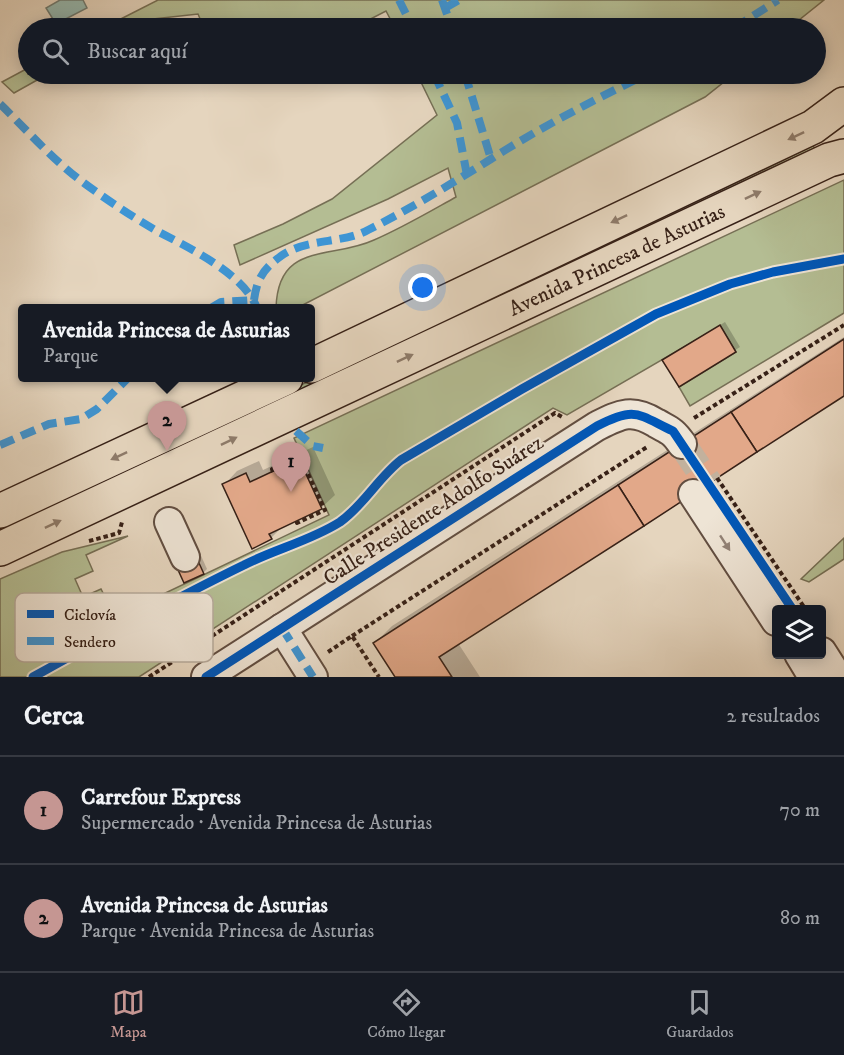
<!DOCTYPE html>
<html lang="es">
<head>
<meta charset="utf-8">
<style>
  :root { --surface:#171b24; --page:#20242c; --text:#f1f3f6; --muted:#9ea1a6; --line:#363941; --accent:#c59692 }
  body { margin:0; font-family:"IM FELL DW Pica",serif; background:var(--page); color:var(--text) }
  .controls { position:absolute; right:18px; bottom:18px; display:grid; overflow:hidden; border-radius:6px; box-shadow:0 3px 15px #0003 }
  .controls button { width:54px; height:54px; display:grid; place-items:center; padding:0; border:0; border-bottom:2px solid var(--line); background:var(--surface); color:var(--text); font:30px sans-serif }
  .you { position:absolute; left:423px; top:288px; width:21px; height:21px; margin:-15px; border:4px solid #fff; border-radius:50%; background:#1a73e8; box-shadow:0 0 0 9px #1a73e833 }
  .badge { display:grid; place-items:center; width:39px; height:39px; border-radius:50%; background:var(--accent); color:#111; font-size:20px; font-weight:700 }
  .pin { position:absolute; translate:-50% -50px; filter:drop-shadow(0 2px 3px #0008) }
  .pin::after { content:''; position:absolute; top:32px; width:21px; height:18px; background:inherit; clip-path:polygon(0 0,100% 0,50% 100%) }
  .popup { position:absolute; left:18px; top:304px; width:297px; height:78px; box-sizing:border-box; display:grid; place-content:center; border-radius:6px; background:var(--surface); filter:drop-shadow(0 2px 4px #0005); font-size:20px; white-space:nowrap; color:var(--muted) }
  .popup b { font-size:22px; color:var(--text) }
  .popup::after { content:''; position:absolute; left:50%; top:100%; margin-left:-12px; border:12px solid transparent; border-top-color:var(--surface) }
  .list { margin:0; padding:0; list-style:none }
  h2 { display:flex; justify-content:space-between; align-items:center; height:78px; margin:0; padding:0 24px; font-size:26px }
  h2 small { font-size:20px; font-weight:400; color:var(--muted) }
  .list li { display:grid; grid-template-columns:39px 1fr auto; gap:18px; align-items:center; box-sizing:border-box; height:108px; padding:0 24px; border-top:2px solid var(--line) }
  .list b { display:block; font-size:22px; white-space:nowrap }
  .list p { margin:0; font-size:20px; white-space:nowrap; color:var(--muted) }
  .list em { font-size:20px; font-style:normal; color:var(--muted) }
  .icon { flex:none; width:33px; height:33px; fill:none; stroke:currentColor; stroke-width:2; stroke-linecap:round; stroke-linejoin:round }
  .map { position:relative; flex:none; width:844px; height:677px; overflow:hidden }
  .search { position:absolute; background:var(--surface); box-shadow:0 3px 15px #0003; left:18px; right:18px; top:18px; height:66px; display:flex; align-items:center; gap:15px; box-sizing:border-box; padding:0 21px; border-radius:33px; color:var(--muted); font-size:22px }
  .sheet { height:294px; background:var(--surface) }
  nav { display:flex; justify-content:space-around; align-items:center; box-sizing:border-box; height:84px; border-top:2px solid var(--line); background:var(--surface); font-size:16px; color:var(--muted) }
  nav a { display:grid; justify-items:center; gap:3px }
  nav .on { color:var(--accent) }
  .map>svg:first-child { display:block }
  .green { fill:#b4bd93; stroke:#766f55; stroke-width:1.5 }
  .water { fill:#96b9b0; stroke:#707c73; stroke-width:1.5 }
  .shadow { fill:#0003 }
  .building { fill:#e2a889; stroke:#372117; stroke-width:1.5 }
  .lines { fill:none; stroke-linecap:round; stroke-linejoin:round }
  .minor-tunnel { stroke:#c2b19d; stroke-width:28; stroke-dasharray:28 14; stroke-linecap:butt }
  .minor-casing { stroke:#624e41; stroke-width:32 }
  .major-casing { stroke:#372117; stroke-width:36 }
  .path { stroke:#372117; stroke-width:4; stroke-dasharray:4.5 3; stroke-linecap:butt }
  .minor { stroke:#eee4d5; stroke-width:28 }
  .major { stroke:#e5d5be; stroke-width:33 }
  .quiet { stroke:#3e95d4; stroke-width:8; stroke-dasharray:15 8; stroke-linecap:butt }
  .cycleway-casing { stroke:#eee4d5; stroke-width:13 }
  .cycleway { stroke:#0057b8; stroke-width:9 }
  .oneway { fill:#8e7b6a }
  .oneway2 { fill:#928276 }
  .labels { text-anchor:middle; stroke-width:4.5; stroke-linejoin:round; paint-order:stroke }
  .street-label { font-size:21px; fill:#372117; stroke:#eee4d5 }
  .key { fill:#eee4d5; stroke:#b7aa9c; stroke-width:1.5 }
  .key-label { font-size:16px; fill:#372117 }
</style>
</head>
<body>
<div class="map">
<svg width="844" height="677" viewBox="0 0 844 677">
  <rect width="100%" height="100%" fill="#e5d5be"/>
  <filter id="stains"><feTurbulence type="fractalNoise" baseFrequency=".00333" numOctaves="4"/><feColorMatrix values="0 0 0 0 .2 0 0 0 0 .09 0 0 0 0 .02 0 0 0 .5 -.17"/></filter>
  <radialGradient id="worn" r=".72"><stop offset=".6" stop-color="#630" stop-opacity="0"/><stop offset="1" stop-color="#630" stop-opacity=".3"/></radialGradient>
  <g class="green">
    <path d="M158,0H824L789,28H395L386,11L353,28H204L198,14L144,20L128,28H103Z"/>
    <path d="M28,68V74H48L14,93L2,82Z"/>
    <path d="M417,74H734L705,97L297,308H276C278,241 331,260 374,240C402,228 429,212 456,197L448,168L388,199L240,265L234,245L283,224L332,199L437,115Z"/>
    <path d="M813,145L816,152L0,532V526Z"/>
    <path d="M844,180V313L690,406L679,387L736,352L720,326L567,415L553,408L139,677H0V579L62,552L128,536L86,555L93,571L75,579L83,597L101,589L115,617L329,515L294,438Z"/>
    <path d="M844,538V559L809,582L801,579Z"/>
  </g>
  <path class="water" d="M60,0H83L87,8L56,24L46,8Z"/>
  <g class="shadow">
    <path d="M725,322L740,347L679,385L664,360Z"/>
    <path d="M844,337V394L458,643L480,677H397L375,643L392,626Z"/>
    <path d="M313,447L335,495L321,508L283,526L271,538L224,485L237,471L259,461L263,470Z"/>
    <path d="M198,549L207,569L203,573L180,557Z"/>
  </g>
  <g class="building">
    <path d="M720,325L736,352L679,387L662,360Z"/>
    <path d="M844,339V396L757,452L731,412Z"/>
    <path d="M731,412L757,452L644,526L618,485Z"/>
    <path d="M299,459L322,509L269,534L272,539L252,549L222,484L246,473L250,482Z"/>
    <path d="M618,485L644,526L439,657L452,677H395L373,643Z"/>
    <path d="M194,552L204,574L184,583L174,561Z"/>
  </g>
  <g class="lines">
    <path class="minor-tunnel" d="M682,444L709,484"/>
    <g class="minor-casing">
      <g id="minor">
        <path d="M693,494L776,621"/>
        <path d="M169,522L185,557"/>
        <path d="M282,628L313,677"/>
        <path d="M822,652L838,677"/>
        <path d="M799,654L813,677"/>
        <path d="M206,677L597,426C621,414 632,408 656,423C670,431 672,430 682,444"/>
      </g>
    </g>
    <g class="major-casing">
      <g id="major">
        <path d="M311,366L813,127L844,104"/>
        <path d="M0,511L286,378"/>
        <path id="s1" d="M0,549L829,160L844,156"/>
      </g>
    </g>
    <g class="path">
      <path d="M694,418L844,325"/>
      <path d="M280,449L286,463"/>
      <path d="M273,472L272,469L300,457L325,510L297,523V521"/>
      <path d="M717,478L806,610"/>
      <path d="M89,541L119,533L122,522"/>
      <path d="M352,636L647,447"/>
      <path d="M328,652L352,636L379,677"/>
      <path d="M149,677L555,413L564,418"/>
    </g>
    <use href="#minor" class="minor"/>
    <use href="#major" class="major"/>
    <g class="quiet">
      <path d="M399,0L413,28"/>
      <path d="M442,0L452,28"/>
      <path d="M445,8L459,0"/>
      <path d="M734,28L778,0"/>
      <path d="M434,74L457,123L467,175"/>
      <path d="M465,74L491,159"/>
      <path d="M0,104C26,129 51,158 80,180C104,198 131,216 157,231C189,248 243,273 257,308"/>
      <path d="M254,300C257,279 263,269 281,256C306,238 342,244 368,230C410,209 451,184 491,159C541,127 594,100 647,74"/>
      <path d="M211,308L221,302L254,300"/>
      <path d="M296,431L313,446L323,448"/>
      <path d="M0,445L49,424L81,419L97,409L128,378"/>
      <path d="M282,628L313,677"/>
    </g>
    <g class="cycleway-casing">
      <g id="cycleway">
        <path d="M33,677C103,638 172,600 244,565C275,549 310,541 340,522C364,505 378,478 401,460L522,389L656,314L730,284L773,272L844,259"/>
        <path d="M206,677L597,426C636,406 637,414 673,431L793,610"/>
      </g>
    </g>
    <use href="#cycleway" class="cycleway"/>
  </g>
  <defs><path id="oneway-solid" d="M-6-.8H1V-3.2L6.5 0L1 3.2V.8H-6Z" transform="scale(1.5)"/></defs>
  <g class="oneway">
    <use href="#oneway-solid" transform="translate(796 136) rotate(155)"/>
    <use href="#oneway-solid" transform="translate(753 195) rotate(-25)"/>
    <use href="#oneway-solid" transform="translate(619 219) rotate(155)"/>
    <use href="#oneway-solid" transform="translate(405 358) rotate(-25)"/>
    <use href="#oneway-solid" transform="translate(229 441) rotate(-26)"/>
    <use href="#oneway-solid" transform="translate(119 456) rotate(155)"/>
    <use href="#oneway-solid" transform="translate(53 524) rotate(-25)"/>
  </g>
  <use class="oneway2" href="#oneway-solid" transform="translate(725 543) rotate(57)"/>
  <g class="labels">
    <g class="street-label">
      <text dy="7" stroke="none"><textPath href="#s1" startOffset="681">Avenida Princesa de Asturias</textPath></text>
      <text transform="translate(433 510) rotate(-33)" y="7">Calle Presidente Adolfo Suárez</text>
    </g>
  </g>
  <rect x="15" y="593" width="198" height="69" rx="9" class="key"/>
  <rect x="27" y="610" width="27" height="8" fill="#0057b8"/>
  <rect x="27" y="637" width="27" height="8" fill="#3e95d4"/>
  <g class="key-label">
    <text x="64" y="620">Ciclovía</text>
    <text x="64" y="647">Sendero</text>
  </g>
  <rect width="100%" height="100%" filter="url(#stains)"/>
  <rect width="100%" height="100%" fill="url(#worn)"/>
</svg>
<div class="controls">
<button><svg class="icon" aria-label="layers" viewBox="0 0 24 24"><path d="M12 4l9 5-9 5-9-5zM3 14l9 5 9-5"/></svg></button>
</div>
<div class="you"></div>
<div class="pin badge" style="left:291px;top:492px">1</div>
<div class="pin badge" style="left:167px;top:451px">2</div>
<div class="popup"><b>Avenida Princesa de Asturias</b>Parque</div>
<div class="search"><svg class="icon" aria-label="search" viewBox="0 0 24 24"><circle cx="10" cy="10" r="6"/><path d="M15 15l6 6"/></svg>Buscar aquí</div>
</div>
<section class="sheet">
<h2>Cerca<small>2 resultados</small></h2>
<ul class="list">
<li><span class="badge">1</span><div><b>Carrefour Express</b><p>Supermercado · Avenida Princesa de Asturias</p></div><em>70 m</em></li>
<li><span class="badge">2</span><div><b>Avenida Princesa de Asturias</b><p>Parque · Avenida Princesa de Asturias</p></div><em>80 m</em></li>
</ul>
</section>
<nav>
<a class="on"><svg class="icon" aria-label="map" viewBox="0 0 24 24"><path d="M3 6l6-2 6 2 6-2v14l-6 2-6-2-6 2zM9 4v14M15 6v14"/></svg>Mapa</a>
<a><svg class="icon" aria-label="directions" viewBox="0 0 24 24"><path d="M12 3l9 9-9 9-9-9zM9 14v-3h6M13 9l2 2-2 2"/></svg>Cómo llegar</a>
<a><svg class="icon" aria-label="saved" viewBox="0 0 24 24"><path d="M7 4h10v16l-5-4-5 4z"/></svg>Guardados</a>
</nav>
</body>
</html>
